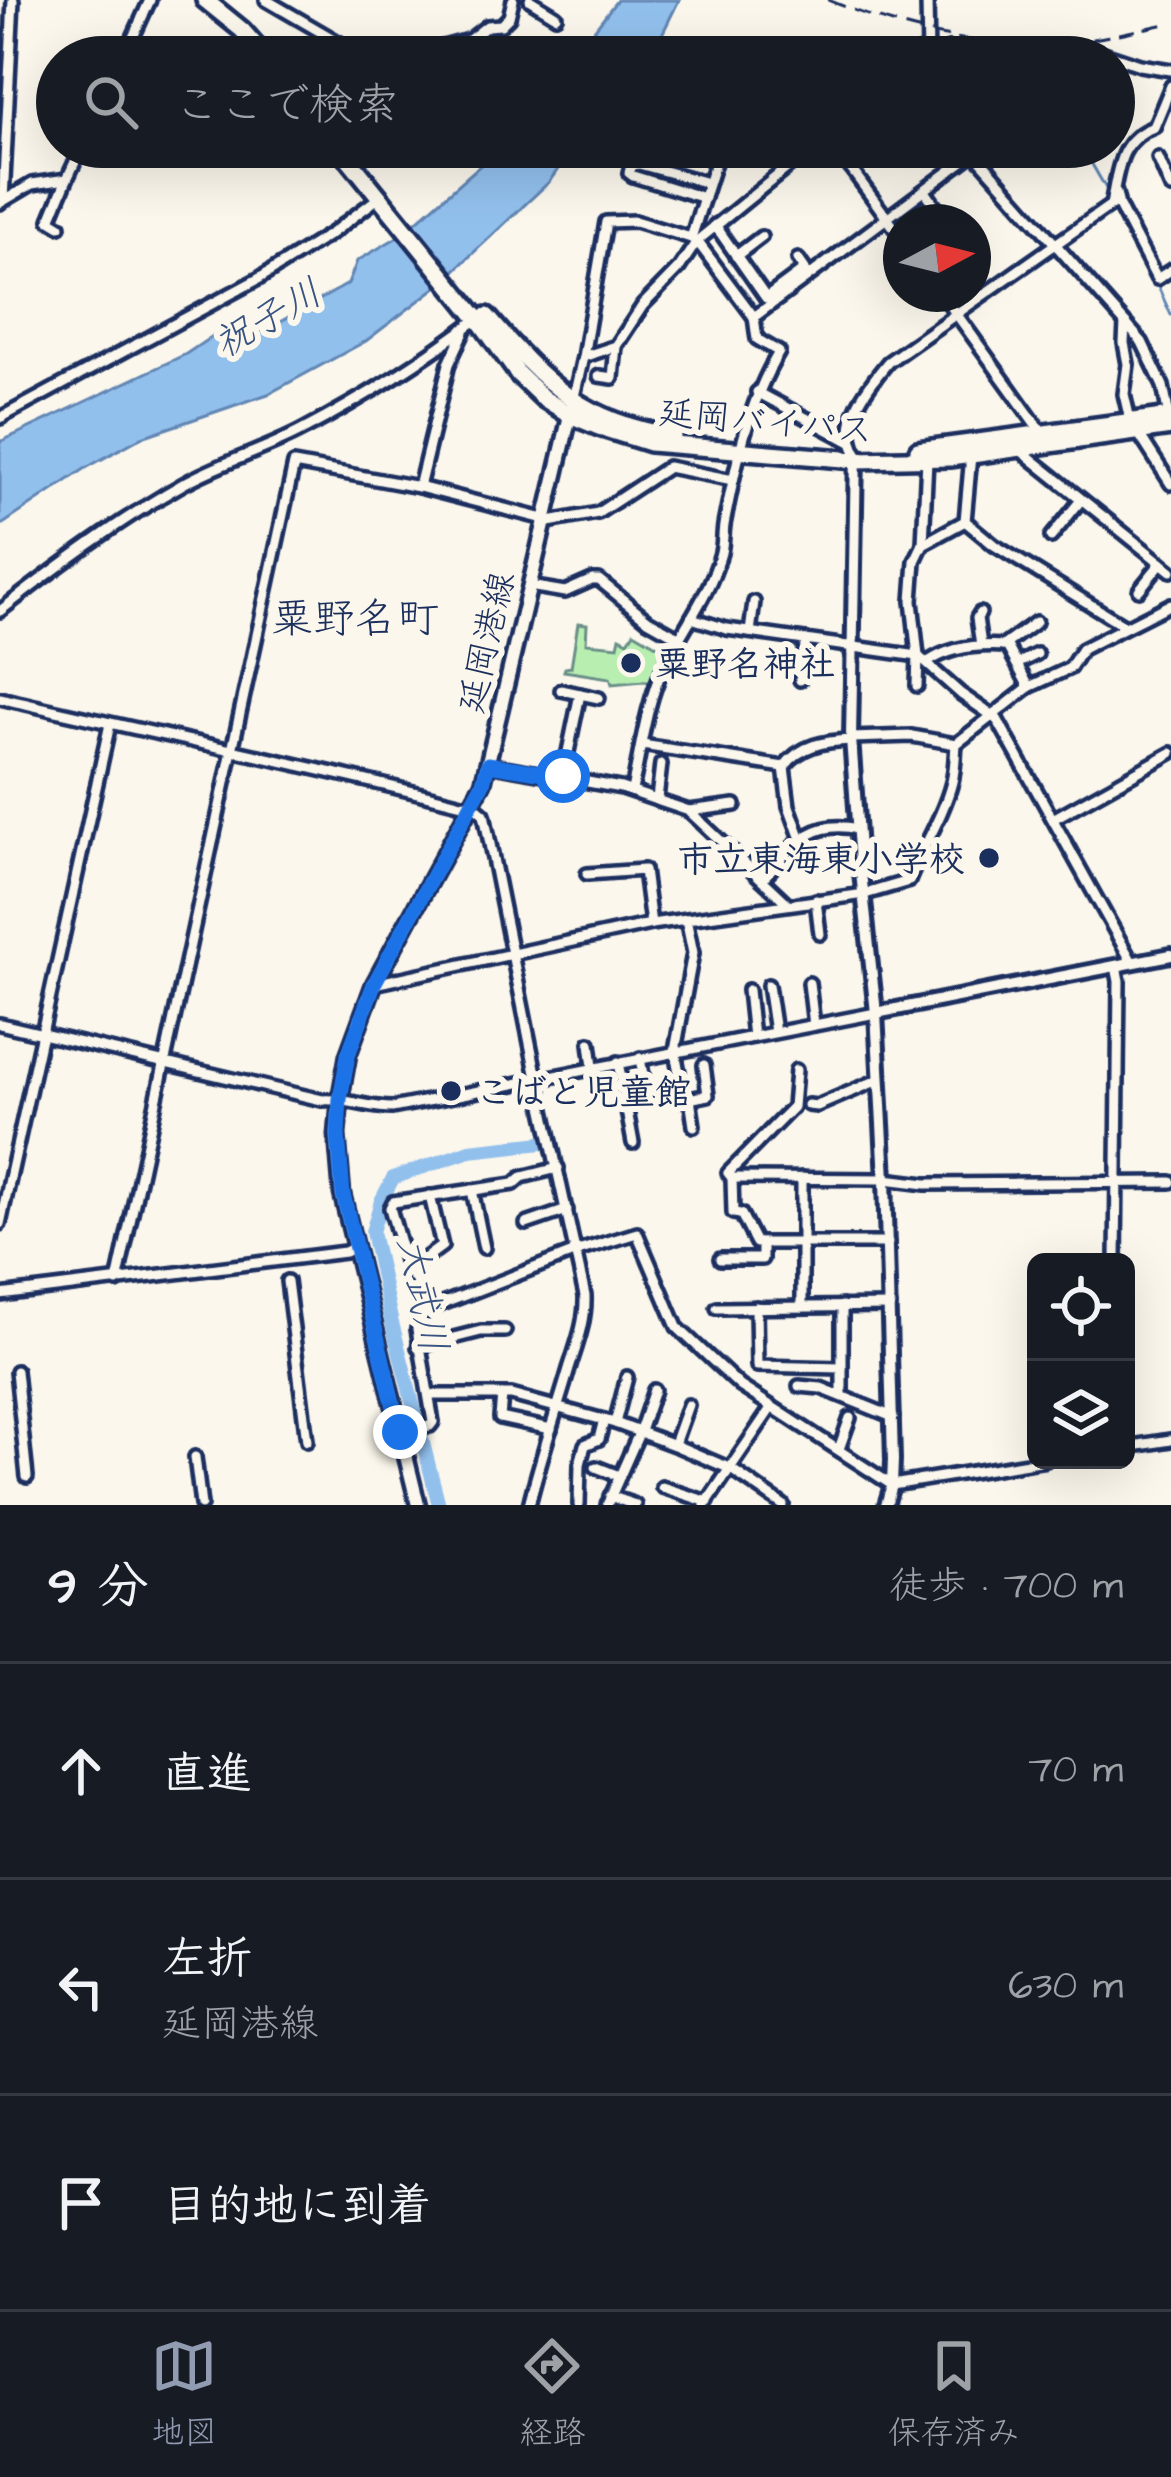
<!DOCTYPE html>
<html lang="ja">
<head>
<meta charset="utf-8">
<style>
  :root { --surface:#171b24; --page:#20242c; --text:#f1f3f6; --muted:#9ea1a6; --line:#363941; --accent:#919bb2 }
  body { margin:0; font-family:"Architects Daughter","Klee One",sans-serif; background:var(--page); color:var(--text) }
  .controls { position:absolute; right:36px; bottom:36px; display:grid; overflow:hidden; border-radius:18px; box-shadow:0 12px 48px #0002 }
  .controls button { width:108px; height:108px; display:grid; place-items:center; padding:0; border:0; border-bottom:3px solid var(--line); background:var(--surface); color:var(--text); font:60px sans-serif }
  .compass { position:absolute; left:883px; top:204px; width:108px; height:108px; border-radius:50%; background:var(--surface); box-shadow:0 12px 48px #0002; rotate:83deg }
  .stop { position:absolute; width:36px; height:36px; margin:-27px; border:9px solid #1a73e8; border-radius:50%; background:#fff }
  .stop.end { background:#1a73e8; border-color:#fff; box-shadow:0 3px 12px #0008 }
  .list { margin:0; padding:0; list-style:none }
  h2 { display:flex; justify-content:space-between; align-items:center; height:156px; margin:0; padding:0 48px; font-size:51px }
  h2 small { font-size:39px; font-weight:400; color:var(--muted) }
  .list li { display:grid; grid-template-columns:78px 1fr auto; gap:36px; align-items:center; box-sizing:border-box; height:216px; padding:0 48px; border-top:3px solid var(--line) }
  .list b { display:block; font-size:45px; white-space:nowrap }
  .list p { margin:0; font-size:39px; white-space:nowrap; color:var(--muted) }
  .list em { font-size:39px; font-style:normal; color:var(--muted) }
  .icon { flex:none; width:66px; height:66px; fill:none; stroke:currentColor; stroke-width:2; stroke-linecap:round; stroke-linejoin:round }
  .map { position:relative; flex:none; width:1171px; height:1505px; overflow:hidden }
  .search { position:absolute; background:var(--surface); box-shadow:0 12px 48px #0002; left:36px; right:36px; top:36px; height:132px; display:flex; align-items:center; gap:30px; box-sizing:border-box; padding:0 42px; border-radius:66px; color:var(--muted); font-size:45px }
  .sheet { height:804px; background:var(--surface) }
  nav { display:flex; justify-content:space-around; align-items:center; box-sizing:border-box; height:168px; border-top:3px solid var(--line); background:var(--surface); font-size:33px; color:var(--muted) }
  nav a { display:grid; justify-items:center; gap:6px }
  nav .on { color:var(--accent) }
  .map>svg:first-child { display:block }
  .green { fill:#b8efb1; stroke:#6a8f88; stroke-width:3 }
  .water { fill:#92c0ed; stroke:#6286b4; stroke-width:3 }
  .lines { fill:none; stroke-linecap:round; stroke-linejoin:round }
  .stream { stroke:#6286b4; stroke-width:3 }
  .river { stroke:#92c0ed; stroke-width:14 }
  .minor-casing { stroke:#1b2f5e; stroke-width:18 }
  .tertiary-casing { stroke:#1b2f5e; stroke-width:20 }
  .secondary-casing { stroke:#1b2f5e; stroke-width:21 }
  .trunk-casing { stroke:#1b2f5e; stroke-width:24 }
  .minor { stroke:#fbf7ec; stroke-width:9 }
  .tertiary { stroke:#fbf7ec; stroke-width:10 }
  .secondary { stroke:#fbf7ec; stroke-width:12 }
  .trunk { stroke:#fbf7ec; stroke-width:15 }
  .rail { stroke:#1b2f5e; stroke-width:3; stroke-dasharray:18 9; stroke-linecap:butt }
  .route { stroke:#1a73e8; stroke-width:15 }
  .poi-dot { fill:#1b2f5e; stroke:#fbf7ec; stroke-width:4.5 }
  .labels { text-anchor:middle; stroke-width:12; stroke-linejoin:round; paint-order:stroke }
  .street-label { font-size:36px; fill:#1b2f5e; stroke:#fbf7ec }
  .poi-label { font-size:36px; font-weight:bold; fill:#1b2f5e; stroke:#fbf7ec; text-anchor:start }
  .water-label { font-size:39px; font-style:italic; fill:#395382; stroke:#fbf7ec }
  .quarter-label { font-size:42px; fill:#1b2f5e; stroke:#fbf7ec }
</style>
</head>
<body>
<div class="map">
<svg width="1171" height="1505" viewBox="0 0 1171 1505">
  <rect width="100%" height="100%" fill="#fbf7ec"/>
  <filter id="ink" filterUnits="userSpaceOnUse"><feTurbulence type="fractalNoise" baseFrequency=".00833" numOctaves="2"/><feDisplacementMap in="SourceGraphic" scale="24" xChannelSelector="R" yChannelSelector="G"/><feConvolveMatrix kernelMatrix="1 2 1 2 8 2 1 2 1" color-interpolation-filters="sRGB"/></filter>
  <g filter="url(#ink)">
    <path class="green" d="M578,623L587,624L586,643L618,646L620,637L628,641L634,632L670,653L656,683L644,681L612,684L610,678L564,671L565,668L571,667Z"/>
    <g class="water">
      <path d="M617,0H679L651,57H573Z"/>
      <path d="M501,147H578L570,152L549,182L438,286L366,341L268,394L142,437L86,468L0,526V442L186,354L220,331V355L348,284L357,261L401,235Z"/>
    </g>
    <g class="lines">
      <g class="stream">
        <path d="M1082,147L1108,192"/>
        <path d="M1155,280L1171,315"/>
      </g>
      <path class="river" d="M439,1505L391,1319L372,1232L381,1201L393,1178L470,1151L542,1143"/>
      <g class="minor-casing">
        <g id="minor">
          <path d="M266,0L340,43L354,57"/>
          <path d="M530,0L556,16"/>
          <path d="M927,0L928,57"/>
          <path d="M949,49L950,57"/>
          <path d="M1061,50L1092,49L1140,65L1171,70"/>
          <path d="M124,57L150,0"/>
          <path d="M406,57L469,40L487,26L501,25L509,17L513,0"/>
          <path d="M846,57L852,51"/>
          <path d="M907,57L927,49"/>
          <path d="M699,147L718,153"/>
          <path d="M765,147L767,150"/>
          <path d="M835,147L901,237"/>
          <path d="M969,147L1142,342L1163,386L1169,416"/>
          <path d="M1158,158L1171,188"/>
          <path d="M925,191L944,218"/>
          <path d="M1116,193L1119,206L1157,279L1171,270"/>
          <path d="M704,198L633,176L629,173L631,165L639,164L708,183"/>
          <path d="M3,200L13,0"/>
          <path d="M0,203L32,184L67,179L82,147"/>
          <path d="M715,225L766,298L805,269L798,259"/>
          <path d="M60,226L50,220L67,179"/>
          <path d="M736,256L761,237"/>
          <path d="M942,294L1042,433"/>
          <path d="M754,317L982,147"/>
          <path d="M1125,323L1124,343L1128,364L1124,394L1130,420L1171,484"/>
          <path d="M583,357L606,222L635,221L691,238"/>
          <path d="M599,376L613,378L616,346"/>
          <path d="M757,392L851,442"/>
          <path d="M573,401L583,357L616,346L643,305L679,268L697,241L793,163L818,147"/>
          <path d="M0,418L260,278L332,233L373,202"/>
          <path d="M1019,449L1171,571"/>
          <path d="M856,452C839,421 869,385 888,362L1111,205C1118,172 1118,139 1154,127L1171,86"/>
          <path d="M419,487L449,364L464,332"/>
          <path d="M965,521L994,545L1125,626"/>
          <path d="M543,523L598,513L668,467L733,480"/>
          <path d="M1051,537L1081,500"/>
          <path d="M923,544L927,459"/>
          <path d="M529,586L565,592L592,580H599L648,620L680,638"/>
          <path d="M1139,590L1161,563"/>
          <path d="M0,611C59,565 118,521 183,484C220,463 263,451 301,431C364,398 424,360 480,317"/>
          <path d="M980,613L977,618L981,645"/>
          <path d="M691,618L727,629L918,656L961,694L997,719L1132,962"/>
          <path d="M750,632L754,602"/>
          <path d="M1003,646L1036,622"/>
          <path d="M928,662C951,646 980,644 1007,646L1029,687"/>
          <path d="M1017,664L1037,654"/>
          <path d="M800,680L806,640"/>
          <path d="M917,686L918,656L912,601L915,561L923,544L965,521L971,455"/>
          <path d="M561,690L599,698"/>
          <path d="M0,698C154,734 309,765 462,804H472L484,814L537,1078L585,1296C586,1321 577,1344 569,1369C556,1414 540,1459 529,1505"/>
          <path d="M851,738L912,736L956,744"/>
          <path d="M642,745L784,767"/>
          <path d="M488,764L621,788L689,811L788,904"/>
          <path d="M563,776L580,694"/>
          <path d="M632,790C641,749 646,702 665,664C683,628 709,595 720,556C724,544 722,532 725,520C736,463 749,402 779,352L757,339L754,317L697,241L691,238L720,147"/>
          <path d="M657,799L661,764"/>
          <path d="M689,811L735,805"/>
          <path d="M1053,819L1171,753"/>
          <path d="M801,839L789,806L784,767C800,745 825,741 851,740"/>
          <path d="M587,874L644,870L651,924"/>
          <path d="M762,879C791,849 810,818 857,829"/>
          <path d="M816,900L820,934"/>
          <path d="M686,919L693,953L675,1051L684,1100L708,1095L704,1065"/>
          <path d="M1116,966L1119,981L1116,1262"/>
          <path d="M809,983L814,1025"/>
          <path d="M374,984L651,924L865,894L909,881C922,848 943,817 952,782C955,770 955,756 956,744L1029,687L1070,668L1082,649L1171,604"/>
          <path d="M768,985L775,1032"/>
          <path d="M748,990L753,1037"/>
          <path d="M0,1024L322,1100C346,1098 368,1108 392,1108L876,1013"/>
          <path d="M590,1043L593,1067"/>
          <path d="M640,1058L647,1097"/>
          <path d="M618,1062L633,1143"/>
          <path d="M796,1070L793,1107L728,1173L732,1178L733,1213L741,1214L756,1243H888"/>
          <path d="M690,1099L694,1126"/>
          <path d="M808,1105L817,1106L878,1080"/>
          <path d="M732,1178L885,1179L926,1184L1171,1182"/>
          <path d="M472,1190L484,1248"/>
          <path d="M0,1224L110,724"/>
          <path d="M526,1224L567,1210"/>
          <path d="M720,1259H762V1243"/>
          <path d="M408,1271L442,1246L430,1196"/>
          <path d="M287,1281L307,1441"/>
          <path d="M117,1282L294,464L419,487L544,519"/>
          <path d="M0,1295L345,1252L355,1247"/>
          <path d="M842,1306V1396"/>
          <path d="M756,1307L757,1366L842,1368"/>
          <path d="M802,1307V1178"/>
          <path d="M717,1308L890,1306"/>
          <path d="M424,1311L416,1281L408,1271L390,1208L393,1202L514,1184L522,1177L558,1168"/>
          <path d="M418,1347L481,1331H505"/>
          <path d="M16,1371L27,1477"/>
          <path d="M799,1386L821,1388L893,1417"/>
          <path d="M429,1395H511L615,1423L677,1446L731,1469L783,1505"/>
          <path d="M502,1395L500,1418L551,1429"/>
          <path d="M615,1423L627,1377"/>
          <path d="M401,1431L430,1426L433,1422L417,1329L424,1311L581,1250L637,1233L677,1327L740,1386L892,1485L1046,1460"/>
          <path d="M674,1444L688,1405"/>
          <path d="M1126,1447L1171,1440"/>
          <path d="M839,1449L850,1418"/>
          <path d="M195,1457L201,1505"/>
          <path d="M596,1467L619,1476"/>
          <path d="M662,1487L708,1502"/>
          <path d="M610,1496L635,1505"/>
          <path d="M579,1505L580,1464L585,1445L599,1439L604,1420"/>
          <path d="M607,1505L640,1431L654,1390"/>
          <path d="M705,1505L771,1408"/>
        </g>
      </g>
      <g class="tertiary-casing">
        <g id="tertiary">
          <path d="M856,452L851,738L860,863L876,1013L885,1179L893,1460L892,1485L886,1505"/>
          <path d="M876,1013L1171,955"/>
        </g>
      </g>
      <g class="secondary-casing">
        <path id="secondary" d="M418,1505L342,1194L337,1135L340,1099L348,1055L374,984L483,783L572,407"/>
      </g>
      <g class="trunk-casing">
        <g id="trunk">
          <path d="M205,0L242,30L266,57"/>
          <path d="M339,147L478,319L518,374L543,398L570,415L599,427L650,443L856,460L950,458L1171,427"/>
          <path d="M487,316C544,383 583,422 673,436"/>
          <path d="M918,450L1171,416"/>
        </g>
      </g>
      <use href="#minor" class="minor"/>
      <use href="#tertiary" class="tertiary"/>
      <use href="#secondary" class="secondary"/>
      <use href="#trunk" class="trunk"/>
      <path class="rail" d="M828,0C906,32 987,51 1071,42C1104,39 1138,29 1171,23"/>
    </g>
  </g>
  <g class="lines" filter="url(#ink)">
    <path class="route" d="M400,1432L343,1194L338,1135L340,1099L348,1055L374,984L483,783L488,764L563,776"/>
  </g>
  <g class="poi-dot">
    <circle cx="631" cy="663" r="12"/>
    <circle cx="989" cy="858" r="12"/>
    <circle cx="451" cy="1091" r="12"/>
  </g>
  <g class="labels">
    <g class="street-label">
      <text transform="translate(766 420) rotate(5)" y="13">延岡バイパス</text>
      <text transform="translate(485 642) rotate(-77)" y="13">延岡港線</text>
    </g>
    <g class="poi-label">
      <text x="655" y="676">粟野名神社</text>
      <text x="965" y="871" text-anchor="end">市立東海東小学校</text>
      <text x="475" y="1104">こばと児童館</text>
    </g>
    <g class="water-label">
      <text transform="translate(267 317) rotate(-30)" y="14">祝子川</text>
      <text transform="translate(424 1294) rotate(78)" y="14">大武川</text>
    </g>
    <g class="quarter-label">
      <text x="355" y="632">粟野名町</text>
    </g>
  </g>
</svg>
<div class="controls">
<button><svg class="icon" aria-label="locate" viewBox="0 0 24 24"><circle cx="12" cy="12" r="6"/><path d="M12 2v4M12 18v4M2 12h4M18 12h4"/></svg></button>
<button><svg class="icon" aria-label="layers" viewBox="0 0 24 24"><path d="M12 4l9 5-9 5-9-5zM3 14l9 5 9-5"/></svg></button>
</div>
<svg class="compass" viewBox="-18 -18 36 36"><path d="M0-13l5 13h-10z" fill="#e53935"/><path d="M0 13l5-13h-10z" fill="#9ea1a6"/></svg>
<div class="stop" style="left:563px;top:776px"></div>
<div class="stop end" style="left:400px;top:1432px"></div>
<div class="search"><svg class="icon" aria-label="search" viewBox="0 0 24 24"><circle cx="10" cy="10" r="6"/><path d="M15 15l6 6"/></svg>ここで検索</div>
</div>
<section class="sheet">
<h2>9 分<small>徒歩 · 700 m</small></h2>
<ul class="list">
<li><svg class="icon" aria-label="ahead" viewBox="0 0 24 24"><path d="M12 20V5M6 11l6-6 6 6"/></svg><div><b>直進</b></div><em>70 m</em></li>
<li><svg class="icon" aria-label="left" viewBox="0 0 24 24"><path d="M17 20v-9H6M10 6l-5 5 5 5"/></svg><div><b>左折</b><p>延岡港線</p></div><em>630 m</em></li>
<li><svg class="icon" aria-label="arrive" viewBox="0 0 24 24"><path d="M6 21V4h12l-3 4 3 4H6"/></svg><div><b>目的地に到着</b></div></li>
</ul>
</section>
<nav>
<a class="on"><svg class="icon" aria-label="map" viewBox="0 0 24 24"><path d="M3 6l6-2 6 2 6-2v14l-6 2-6-2-6 2zM9 4v14M15 6v14"/></svg>地図</a>
<a><svg class="icon" aria-label="directions" viewBox="0 0 24 24"><path d="M12 3l9 9-9 9-9-9zM9 14v-3h6M13 9l2 2-2 2"/></svg>経路</a>
<a><svg class="icon" aria-label="saved" viewBox="0 0 24 24"><path d="M7 4h10v16l-5-4-5 4z"/></svg>保存済み</a>
</nav>
</body>
</html>
